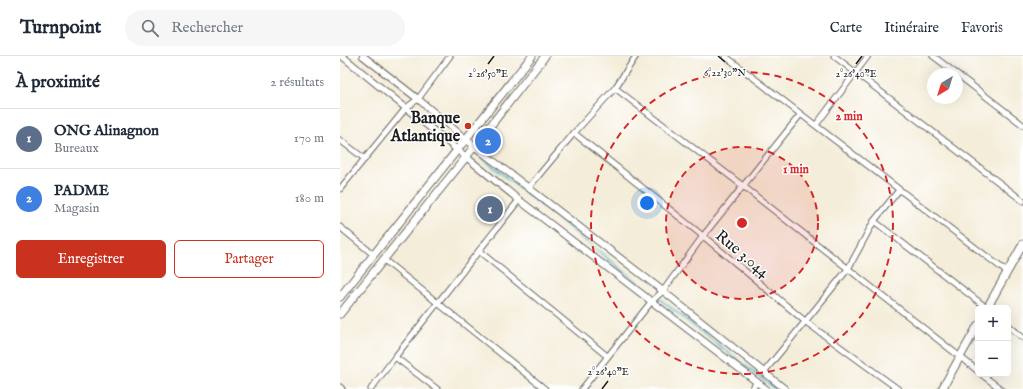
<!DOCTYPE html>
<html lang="fr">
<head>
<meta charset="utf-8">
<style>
  :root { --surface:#fff; --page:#f6f6f7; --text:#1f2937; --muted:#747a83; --line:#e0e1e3; --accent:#c8321e }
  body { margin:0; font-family:"IM FELL English",serif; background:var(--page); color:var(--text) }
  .controls { position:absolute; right:12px; bottom:12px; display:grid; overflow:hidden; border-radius:6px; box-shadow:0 4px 16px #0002 }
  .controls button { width:36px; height:36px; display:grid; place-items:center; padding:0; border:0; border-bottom:1px solid var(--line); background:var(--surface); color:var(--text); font:20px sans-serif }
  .compass { position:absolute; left:587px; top:12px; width:36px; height:36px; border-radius:50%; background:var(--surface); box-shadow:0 4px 16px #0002; rotate:218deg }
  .you { position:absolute; left:307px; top:147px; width:14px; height:14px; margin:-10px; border:3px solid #fff; border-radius:50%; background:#1a73e8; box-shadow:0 0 0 6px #1a73e833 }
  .badge { display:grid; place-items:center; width:26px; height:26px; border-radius:50%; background:var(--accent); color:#fff; font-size:13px; font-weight:700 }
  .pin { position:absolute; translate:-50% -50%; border:2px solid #fff; box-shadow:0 1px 4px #0006 }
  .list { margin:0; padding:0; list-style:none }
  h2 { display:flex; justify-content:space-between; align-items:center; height:52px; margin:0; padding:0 16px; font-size:17px }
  h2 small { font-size:13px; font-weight:400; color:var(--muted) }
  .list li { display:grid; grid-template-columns:26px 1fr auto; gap:12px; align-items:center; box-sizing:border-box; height:60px; padding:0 16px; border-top:1px solid var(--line) }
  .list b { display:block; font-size:15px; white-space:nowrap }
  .list p { margin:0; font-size:13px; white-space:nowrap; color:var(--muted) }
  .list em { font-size:13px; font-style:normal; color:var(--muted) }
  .actions { display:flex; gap:8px; padding:12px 16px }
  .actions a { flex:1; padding:9px 0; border:1px solid var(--accent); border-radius:6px; text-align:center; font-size:14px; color:var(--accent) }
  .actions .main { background:var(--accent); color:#fff }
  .icon { flex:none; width:22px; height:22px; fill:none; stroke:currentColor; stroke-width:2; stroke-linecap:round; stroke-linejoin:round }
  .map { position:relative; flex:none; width:683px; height:333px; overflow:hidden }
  header { display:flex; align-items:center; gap:24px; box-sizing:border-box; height:56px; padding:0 20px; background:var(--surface); border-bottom:1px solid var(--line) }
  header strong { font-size:19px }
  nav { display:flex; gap:22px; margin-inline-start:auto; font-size:14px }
  .search { width:280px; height:36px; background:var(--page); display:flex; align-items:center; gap:10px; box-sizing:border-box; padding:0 14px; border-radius:22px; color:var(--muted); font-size:15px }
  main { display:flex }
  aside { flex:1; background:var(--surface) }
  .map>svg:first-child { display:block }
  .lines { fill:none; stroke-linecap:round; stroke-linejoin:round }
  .stream { stroke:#52b9d0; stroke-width:2 }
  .minor-casing { stroke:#68655e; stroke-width:7 }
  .tertiary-casing { stroke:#68655e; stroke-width:8 }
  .secondary-casing { stroke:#68655e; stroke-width:9 }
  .minor { stroke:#fff; stroke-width:5 }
  .tertiary { stroke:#fff; stroke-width:6 }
  .secondary { stroke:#fff; stroke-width:7 }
  .ticks { fill:none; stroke:#1c1c1c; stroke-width:1.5 }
  .ring { fill:none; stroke:#d62828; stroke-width:2; stroke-dasharray:7 5 }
  .poi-dot { fill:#c8321e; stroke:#fff; stroke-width:1.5 }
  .labels { text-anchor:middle; stroke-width:3; stroke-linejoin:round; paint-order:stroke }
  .poi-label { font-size:16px; font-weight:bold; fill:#1c1c1c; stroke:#fff; text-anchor:end }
  .street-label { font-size:16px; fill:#1c1c1c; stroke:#fff }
  .ticks-label { font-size:10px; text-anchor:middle; fill:#1c1c1c; stroke:#fff; stroke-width:3; stroke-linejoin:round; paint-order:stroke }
  .centre { fill:#d62828; stroke:#fff; stroke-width:2 }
  .ring-label { font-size:12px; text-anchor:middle; font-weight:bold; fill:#d62828; stroke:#fff; stroke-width:3; stroke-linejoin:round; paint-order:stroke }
</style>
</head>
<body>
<header>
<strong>Turnpoint</strong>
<div class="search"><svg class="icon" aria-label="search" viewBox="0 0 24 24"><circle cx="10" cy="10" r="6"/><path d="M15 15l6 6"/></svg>Rechercher</div>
<nav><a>Carte</a><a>Itinéraire</a><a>Favoris</a></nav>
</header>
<main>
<aside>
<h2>À proximité<small>2 résultats</small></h2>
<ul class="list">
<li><span class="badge" style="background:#5c6f8a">1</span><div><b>ONG Alinagnon</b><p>Bureaux</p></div><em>170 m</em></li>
<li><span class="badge" style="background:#3f7fe0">2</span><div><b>PADME</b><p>Magasin</p></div><em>180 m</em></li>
</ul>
<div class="actions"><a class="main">Enregistrer</a><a>Partager</a></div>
</aside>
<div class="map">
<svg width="683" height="333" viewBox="0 0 683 333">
  <rect width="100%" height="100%" fill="#fff"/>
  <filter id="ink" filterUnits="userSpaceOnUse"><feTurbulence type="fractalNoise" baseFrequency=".025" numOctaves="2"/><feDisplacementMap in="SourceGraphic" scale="8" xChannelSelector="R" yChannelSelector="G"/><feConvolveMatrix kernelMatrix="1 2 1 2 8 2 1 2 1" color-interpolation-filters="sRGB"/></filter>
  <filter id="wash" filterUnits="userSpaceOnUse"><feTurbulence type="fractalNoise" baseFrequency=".012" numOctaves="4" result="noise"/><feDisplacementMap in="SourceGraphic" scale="16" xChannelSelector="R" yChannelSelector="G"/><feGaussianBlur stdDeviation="0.9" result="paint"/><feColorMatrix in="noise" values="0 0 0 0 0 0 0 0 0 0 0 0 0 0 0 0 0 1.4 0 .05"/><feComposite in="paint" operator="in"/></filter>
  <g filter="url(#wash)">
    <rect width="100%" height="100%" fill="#f4edd9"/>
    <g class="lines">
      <g class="stream">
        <path d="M140,100L301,229"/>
        <path d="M317,241L435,333"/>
      </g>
    </g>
  </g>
  <g filter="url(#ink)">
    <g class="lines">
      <g class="minor-casing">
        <g id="minor">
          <path d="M385,0L667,216"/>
          <path d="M494,0L683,145"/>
          <path d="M593,0L617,18"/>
          <path d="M617,18L683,69"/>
          <path d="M275,32L403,130L638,315"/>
          <path d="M476,69L528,0"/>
          <path d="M234,77L363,180L466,266L558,333"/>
          <path d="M0,84L25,103"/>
          <path d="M189,131L234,77L275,32L296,0"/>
          <path d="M0,133L66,52L78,43L110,0"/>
          <path d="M534,165L647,252"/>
          <path d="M0,171L34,199"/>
          <path d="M139,195L267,300"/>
          <path d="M43,203L205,333"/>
          <path d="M668,269L683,282"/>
          <path d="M55,301L97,333"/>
          <path d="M424,316L508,213L534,165L559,134"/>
          <path d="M641,318L661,333"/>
          <path d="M0,331L2,333"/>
          <path d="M31,333L55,301L179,144"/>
          <path d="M242,333L311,246L323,235L363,180L460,59"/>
          <path d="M412,333L417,326"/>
        </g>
      </g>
      <g class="tertiary-casing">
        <g id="tertiary">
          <path d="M2,0L179,144L426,333"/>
          <path d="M23,0L78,43L134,90L323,235L445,333"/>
        </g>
      </g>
      <g class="secondary-casing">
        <g id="secondary">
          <path d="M0,241L192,0"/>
          <path d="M647,252L683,188"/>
          <path d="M0,258L126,101L205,0"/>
          <path d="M602,333L638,269"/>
        </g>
      </g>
      <use href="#minor" class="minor"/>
      <use href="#tertiary" class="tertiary"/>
      <use href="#secondary" class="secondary"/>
    </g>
  </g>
  <path class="ticks" d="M378,0L385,6M148,8L154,0M516,8L522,0M262,333L268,325"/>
  <circle cx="402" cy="167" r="76" fill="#d62828" fill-opacity=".12"/>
  <g class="ring">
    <circle cx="402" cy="167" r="76"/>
    <circle cx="402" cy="167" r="151"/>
  </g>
  <circle class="poi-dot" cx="128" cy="70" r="4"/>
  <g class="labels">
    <g class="poi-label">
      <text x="120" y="67">Banque<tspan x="120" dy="18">Atlantique</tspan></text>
    </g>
    <g class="street-label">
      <text transform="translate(403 197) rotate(40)" y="6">Rue 3.044</text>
    </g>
  </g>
  <g class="ticks-label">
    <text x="385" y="20">6°22'30"N</text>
    <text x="148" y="21">2°26'50"E</text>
    <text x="516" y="21">2°26'40"E</text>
    <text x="268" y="319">2°26'40"E</text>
  </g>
  <circle cx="402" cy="167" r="6" class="centre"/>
  <g class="ring-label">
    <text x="509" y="64">2 min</text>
    <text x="456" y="117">1 min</text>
  </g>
</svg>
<div class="controls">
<button>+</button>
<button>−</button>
</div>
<svg class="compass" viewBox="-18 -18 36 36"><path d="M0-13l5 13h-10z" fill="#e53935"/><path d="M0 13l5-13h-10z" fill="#747a83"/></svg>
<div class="you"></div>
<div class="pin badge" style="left:150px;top:153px;background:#5c6f8a">1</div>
<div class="pin badge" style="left:148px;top:85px;background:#3f7fe0">2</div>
</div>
</main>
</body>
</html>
